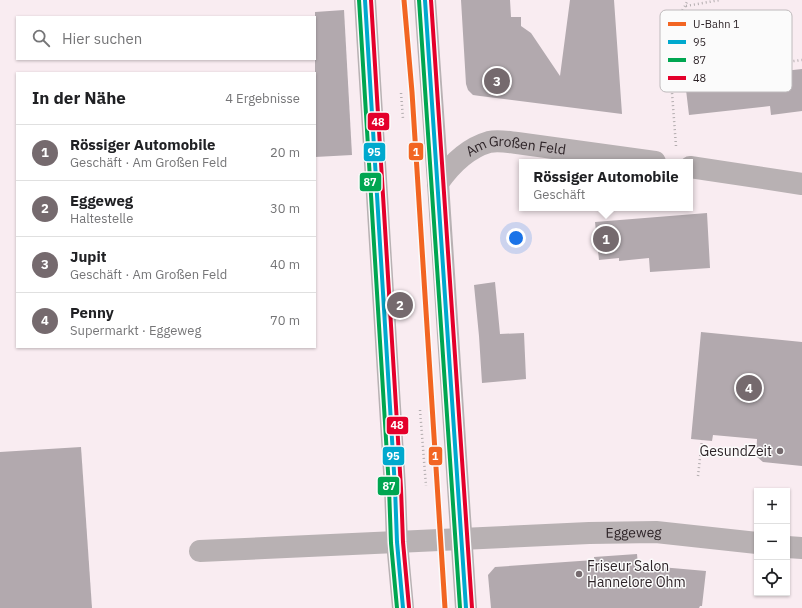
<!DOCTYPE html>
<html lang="de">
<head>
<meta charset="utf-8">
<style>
  :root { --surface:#fff; --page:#f2f2f2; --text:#202124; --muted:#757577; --line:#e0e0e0; --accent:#756a6e }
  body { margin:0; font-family:"IBM Plex Sans",sans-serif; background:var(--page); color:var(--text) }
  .controls { position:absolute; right:12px; bottom:12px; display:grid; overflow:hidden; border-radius:0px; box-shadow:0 1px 3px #0004 }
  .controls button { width:36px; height:36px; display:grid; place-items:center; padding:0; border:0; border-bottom:1px solid var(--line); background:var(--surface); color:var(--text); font:20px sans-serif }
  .you { position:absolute; left:516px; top:238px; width:14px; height:14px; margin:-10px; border:3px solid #fff; border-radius:50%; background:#1a73e8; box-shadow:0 0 0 6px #1a73e833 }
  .badge { display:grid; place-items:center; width:26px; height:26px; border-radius:50%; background:var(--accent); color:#fff; font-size:13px; font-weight:700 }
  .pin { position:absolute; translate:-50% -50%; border:2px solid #fff; box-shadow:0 1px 4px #0006 }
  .popup { position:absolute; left:519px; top:159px; width:174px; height:52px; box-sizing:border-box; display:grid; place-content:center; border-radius:0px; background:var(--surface); filter:drop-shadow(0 1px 3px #0005); font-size:13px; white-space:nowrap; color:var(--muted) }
  .popup b { font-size:15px; color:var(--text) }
  .popup::after { content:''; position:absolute; left:50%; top:100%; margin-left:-8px; border:8px solid transparent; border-top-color:var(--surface) }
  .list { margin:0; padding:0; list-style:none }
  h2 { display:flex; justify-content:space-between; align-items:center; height:52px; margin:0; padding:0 16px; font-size:17px }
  h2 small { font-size:13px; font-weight:400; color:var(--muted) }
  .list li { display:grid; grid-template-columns:26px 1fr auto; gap:12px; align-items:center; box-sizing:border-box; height:56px; padding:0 16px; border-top:1px solid var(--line) }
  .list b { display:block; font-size:15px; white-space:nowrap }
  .list p { margin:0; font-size:13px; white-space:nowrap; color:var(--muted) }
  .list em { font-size:13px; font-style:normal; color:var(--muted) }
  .icon { flex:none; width:22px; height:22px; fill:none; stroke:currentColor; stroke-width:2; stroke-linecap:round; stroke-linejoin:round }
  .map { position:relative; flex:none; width:802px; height:608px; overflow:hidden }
  .search { position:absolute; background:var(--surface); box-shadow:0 1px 3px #0004; left:16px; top:16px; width:300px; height:44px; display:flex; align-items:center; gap:10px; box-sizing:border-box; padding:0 14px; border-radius:0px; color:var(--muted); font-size:15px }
  .panel { position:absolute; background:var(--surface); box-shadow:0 1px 3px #0004; left:16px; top:72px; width:300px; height:276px; border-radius:0px }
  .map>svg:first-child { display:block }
  .building { fill:#b2a9ae }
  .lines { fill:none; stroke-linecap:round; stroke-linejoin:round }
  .path { stroke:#b3adaf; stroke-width:2.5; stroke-dasharray:1 3; stroke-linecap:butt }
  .minor { stroke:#b8b1b3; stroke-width:22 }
  .bus-1-casing { stroke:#fbfbfb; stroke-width:7 }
  .bus-2-casing { stroke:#fbfbfb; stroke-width:7 }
  .bus-3-casing { stroke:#fbfbfb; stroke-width:7 }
  .bus-1 { stroke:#00a9ce; stroke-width:4 }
  .bus-2 { stroke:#00a651; stroke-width:4 }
  .bus-3 { stroke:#e4002b; stroke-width:4 }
  .metro-1-casing { stroke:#fbfbfb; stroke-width:8 }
  .metro-1 { stroke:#f26522; stroke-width:5 }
  .poi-dot { fill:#756a6e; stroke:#fbfbfb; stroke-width:1.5 }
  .labels { text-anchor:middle; stroke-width:3; stroke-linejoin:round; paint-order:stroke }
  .street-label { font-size:14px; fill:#2e2428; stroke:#fbfbfb }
  .poi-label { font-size:14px; fill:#2e2428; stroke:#fbfbfb; text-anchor:end }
  .key { fill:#fbfbfb; stroke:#bebabc; stroke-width:1 }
  .key-label { font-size:11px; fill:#2e2428 }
  .line-badge { stroke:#fbfbfb; stroke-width:1.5 }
  .badge-label { font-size:11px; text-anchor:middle; font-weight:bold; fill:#fff }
</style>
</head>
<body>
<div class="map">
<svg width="802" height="608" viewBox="0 0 802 608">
  <rect width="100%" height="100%" fill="#f9ecf1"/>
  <g class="building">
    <path d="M461,0H510L511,17H521V26L531,33L560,76L570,0H614L622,114L480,96L473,95L468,90L466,84Z"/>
    <path d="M344,10L352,155L315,157V12Z"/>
    <path d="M764,64L766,73L802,69V111L771,115L770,106L689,115L684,73Z"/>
    <path d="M707,213L710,268L650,272L649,258L619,261V258L599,260L595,222Z"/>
    <path d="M495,282L500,334L524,333L526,379L482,383L479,336L474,285Z"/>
    <path d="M701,332L802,342V466L763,462L756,456L757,439L713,435L712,441L691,439Z"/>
    <path d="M81,447L92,608H0V452Z"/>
    <path d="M637,554L638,565L706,571L702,606H700L699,608H491L488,575L495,567L594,560V557Z"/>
  </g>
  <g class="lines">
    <g class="path">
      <path d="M686,6L720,0"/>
      <path d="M669,62L735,55L745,59L771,57L778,63L802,60"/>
      <path d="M401,93L403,119"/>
      <path d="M676,146L668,39L670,29L685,6L688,0"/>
      <path d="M420,410L426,486"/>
      <path d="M698,476L702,440"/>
    </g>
    <g class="minor">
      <path d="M365,0L395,488L397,542L403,608"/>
      <path d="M425,0L438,183L466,608"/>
      <path d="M690,167L802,184"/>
      <path id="s1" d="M438,183C450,166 468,148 489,142C498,140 508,142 517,143L655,162"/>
      <path d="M787,547L802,548"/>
      <path id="s2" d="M200,551L418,541L589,533L656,532L757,543"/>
    </g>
    <g class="bus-1-casing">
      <g id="bus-1">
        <path d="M365,0L395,488L397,542L403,608"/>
        <path d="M425,0L466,608"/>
      </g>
    </g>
    <g class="bus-2-casing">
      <g id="bus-2">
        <path d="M359,0L389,488L391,543L397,608"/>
        <path d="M419,0L460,608"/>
      </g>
    </g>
    <g class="bus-3-casing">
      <g id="bus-3">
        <path d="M371,0L401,488L403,542L409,607"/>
        <path d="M431,0L472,608"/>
      </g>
    </g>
    <use href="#bus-1" class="bus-1"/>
    <use href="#bus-2" class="bus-2"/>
    <use href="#bus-3" class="bus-3"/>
    <g class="metro-1-casing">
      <path id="metro-1" d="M404,0L412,92L445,608"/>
    </g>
    <use href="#metro-1" class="metro-1"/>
  </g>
  <g class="poi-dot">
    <circle cx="780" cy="451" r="4"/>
    <circle cx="579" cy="574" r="4"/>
  </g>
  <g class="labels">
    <g class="street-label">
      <text dy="5" stroke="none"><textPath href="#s1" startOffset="93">Am Großen Feld</textPath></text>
      <text dy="5" stroke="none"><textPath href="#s2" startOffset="434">Eggeweg</textPath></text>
    </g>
    <g class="poi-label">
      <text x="772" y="456">GesundZeit</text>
      <text x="587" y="571" text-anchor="start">Friseur Salon<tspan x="587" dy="16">Hannelore Ohm</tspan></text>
    </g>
  </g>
  <rect x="660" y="10" width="132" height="82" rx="6" class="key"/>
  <rect x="668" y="22" width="18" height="4" fill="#f26522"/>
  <rect x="668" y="40" width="18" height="4" fill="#00a9ce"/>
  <rect x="668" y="58" width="18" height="4" fill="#00a651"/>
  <rect x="668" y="76" width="18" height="4" fill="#e4002b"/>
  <g class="key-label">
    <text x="693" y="28">U-Bahn 1</text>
    <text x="693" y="46">95</text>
    <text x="693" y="64">87</text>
    <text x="693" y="82">48</text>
  </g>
  <g class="line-badge">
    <rect x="367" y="112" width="23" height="19" rx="4" fill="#e4002b"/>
    <rect x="408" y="142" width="16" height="19" rx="4" fill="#f26522"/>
    <rect x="363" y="142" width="23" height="20" rx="4" fill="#00a9ce"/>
    <rect x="359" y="172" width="23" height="20" rx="4" fill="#00a651"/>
    <rect x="386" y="416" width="23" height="19" rx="4" fill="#e4002b"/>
    <rect x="428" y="446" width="15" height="20" rx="4" fill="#f26522"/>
    <rect x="382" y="446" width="23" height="20" rx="4" fill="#00a9ce"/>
    <rect x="377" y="476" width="23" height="20" rx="4" fill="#00a651"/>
  </g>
  <g class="badge-label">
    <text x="378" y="126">48</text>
    <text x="416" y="156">1</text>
    <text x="374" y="156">95</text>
    <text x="370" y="186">87</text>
    <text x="397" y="429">48</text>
    <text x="435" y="460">1</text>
    <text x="393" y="460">95</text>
    <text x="389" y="490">87</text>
  </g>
</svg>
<div class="controls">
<button>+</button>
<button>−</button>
<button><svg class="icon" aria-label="locate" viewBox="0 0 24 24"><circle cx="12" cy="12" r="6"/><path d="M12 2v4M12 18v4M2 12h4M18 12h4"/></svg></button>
</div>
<div class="you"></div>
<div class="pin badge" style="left:606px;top:239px">1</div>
<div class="popup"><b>Rössiger Automobile</b>Geschäft</div>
<div class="pin badge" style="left:400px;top:305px">2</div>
<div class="pin badge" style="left:497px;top:81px">3</div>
<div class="pin badge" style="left:749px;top:388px">4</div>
<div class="search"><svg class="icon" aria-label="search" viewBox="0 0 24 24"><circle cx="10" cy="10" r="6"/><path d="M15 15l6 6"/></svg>Hier suchen</div>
<section class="panel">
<h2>In der Nähe<small>4 Ergebnisse</small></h2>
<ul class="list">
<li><span class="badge">1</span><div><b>Rössiger Automobile</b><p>Geschäft · Am Großen Feld</p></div><em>20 m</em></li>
<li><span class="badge">2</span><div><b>Eggeweg</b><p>Haltestelle</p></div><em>30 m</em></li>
<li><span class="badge">3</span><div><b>Jupit</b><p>Geschäft · Am Großen Feld</p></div><em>40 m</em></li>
<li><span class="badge">4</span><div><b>Penny</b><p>Supermarkt · Eggeweg</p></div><em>70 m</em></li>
</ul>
</section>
</div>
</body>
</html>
